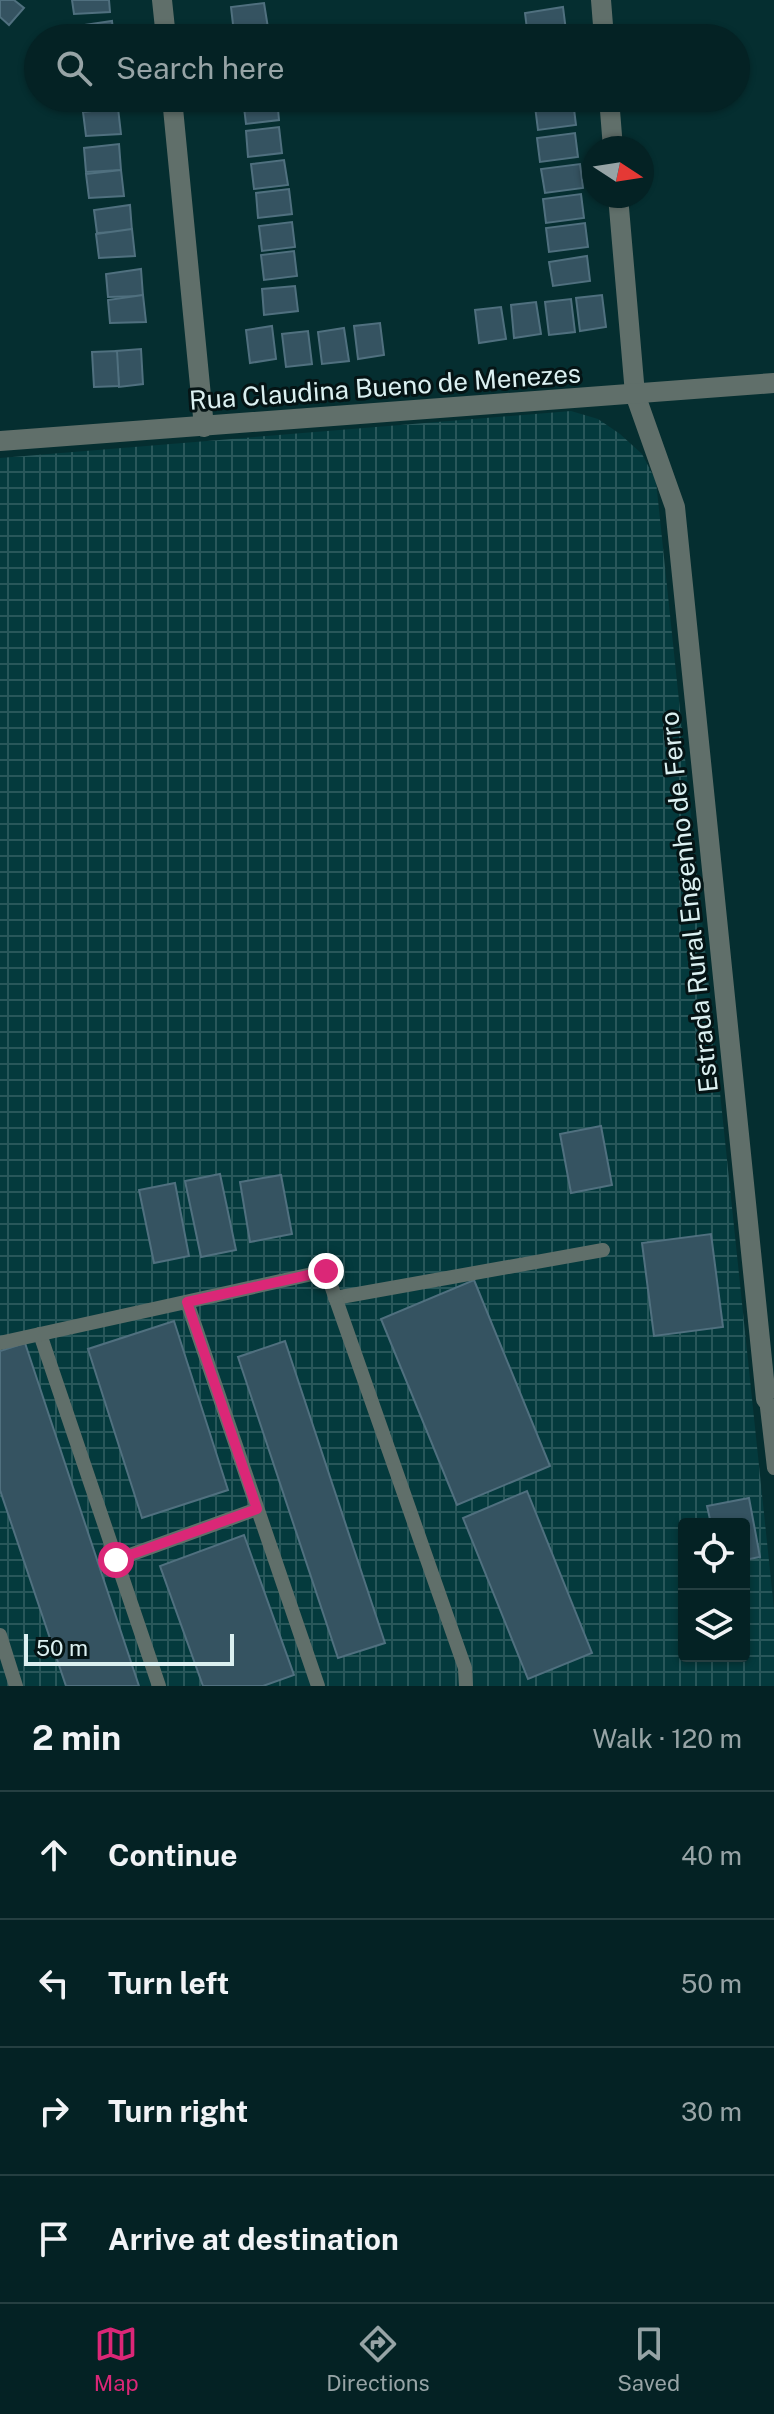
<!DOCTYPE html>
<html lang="en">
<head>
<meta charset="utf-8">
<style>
  :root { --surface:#042224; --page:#122f31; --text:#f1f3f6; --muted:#97a4a6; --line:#253f41; --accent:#db2777 }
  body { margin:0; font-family:"Public Sans",sans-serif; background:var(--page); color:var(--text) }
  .controls { position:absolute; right:24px; bottom:24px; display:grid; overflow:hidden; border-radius:8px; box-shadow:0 2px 6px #0004 }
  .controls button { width:72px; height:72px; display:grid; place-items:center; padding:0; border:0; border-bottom:2px solid var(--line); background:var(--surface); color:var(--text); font:40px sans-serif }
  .compass { position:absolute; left:582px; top:136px; width:72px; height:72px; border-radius:50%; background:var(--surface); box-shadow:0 2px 6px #0004; rotate:102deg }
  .scale { position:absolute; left:24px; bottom:20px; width:210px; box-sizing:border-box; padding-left:8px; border:4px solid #dbf0f1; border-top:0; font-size:22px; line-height:28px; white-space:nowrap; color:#dbf0f1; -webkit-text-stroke:6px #051415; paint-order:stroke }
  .stop { position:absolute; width:24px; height:24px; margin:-18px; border:6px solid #db2777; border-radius:50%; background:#fff }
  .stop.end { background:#db2777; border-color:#fff; box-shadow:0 2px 8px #0008 }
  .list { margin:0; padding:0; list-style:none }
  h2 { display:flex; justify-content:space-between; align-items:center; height:104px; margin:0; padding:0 32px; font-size:34px }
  h2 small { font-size:26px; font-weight:400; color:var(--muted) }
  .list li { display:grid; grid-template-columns:52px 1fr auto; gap:24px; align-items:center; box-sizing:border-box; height:128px; padding:0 32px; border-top:2px solid var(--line) }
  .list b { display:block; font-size:30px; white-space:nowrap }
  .list em { font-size:26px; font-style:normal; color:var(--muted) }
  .icon { flex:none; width:44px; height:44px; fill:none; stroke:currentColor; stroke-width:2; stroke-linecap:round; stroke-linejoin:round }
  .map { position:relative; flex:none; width:774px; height:1686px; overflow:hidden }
  .search { position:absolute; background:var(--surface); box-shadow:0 2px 6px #0004; left:24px; right:24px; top:24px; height:88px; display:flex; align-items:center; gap:20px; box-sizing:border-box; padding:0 28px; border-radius:44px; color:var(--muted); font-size:30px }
  .sheet { height:616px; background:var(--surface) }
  nav { display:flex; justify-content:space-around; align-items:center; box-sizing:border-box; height:112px; border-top:2px solid var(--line); background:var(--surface); font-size:22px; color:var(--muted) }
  nav a { display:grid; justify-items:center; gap:4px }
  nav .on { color:var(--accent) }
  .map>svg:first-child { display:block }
  .industrial { fill:url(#industrial-grid); fill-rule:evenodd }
  .building { fill:#355361; stroke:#50707f; stroke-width:2 }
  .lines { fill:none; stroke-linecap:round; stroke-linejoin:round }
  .service { stroke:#606f6a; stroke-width:14 }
  .minor { stroke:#606f6a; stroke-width:20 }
  .route { stroke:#db2777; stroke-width:10 }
  .labels { text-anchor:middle; stroke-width:6; stroke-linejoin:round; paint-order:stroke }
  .street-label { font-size:26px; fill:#dbf0f1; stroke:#051415 }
</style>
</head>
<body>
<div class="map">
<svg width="774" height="1686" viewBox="0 0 774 1686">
  <defs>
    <pattern id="industrial-grid" width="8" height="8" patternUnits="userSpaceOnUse" patternTransform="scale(2)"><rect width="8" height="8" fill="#043a3d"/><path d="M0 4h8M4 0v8" fill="none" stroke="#28575a"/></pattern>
  </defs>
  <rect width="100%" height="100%" fill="#052e30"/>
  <path class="industrial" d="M571,411L598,419L620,434L642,454L656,481L774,1609V1686H0V458ZM684,1524H744V1656H684Z"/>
  <g class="building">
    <path d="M0,0H14L24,8L9,25L0,17Z"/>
    <path d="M72,0H109L110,12L74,14Z"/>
    <path d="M264,3L268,28L234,33L231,7Z"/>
    <path d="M563,7L566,31L528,37L525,13Z"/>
    <path d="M112,21L114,38H78L77,26Z"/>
    <path d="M82,98H117L119,110L83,112Z"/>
    <path d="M277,98L279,120L246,124L243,99Z"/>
    <path d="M573,101L576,125L538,130L535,106Z"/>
    <path d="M118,108L121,134L86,136L83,112Z"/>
    <path d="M279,127L282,153L248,157L246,131Z"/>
    <path d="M575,133L578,157L540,162L537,138Z"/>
    <path d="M119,144L121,170L86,172L84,148Z"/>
    <path d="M284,160L288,185L254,189L251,164Z"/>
    <path d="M580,164L583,188L545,193L541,169Z"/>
    <path d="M121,170L124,196L89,198L86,174Z"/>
    <path d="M289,189L292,214L258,218L256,193Z"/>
    <path d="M581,194L584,218L546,223L543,199Z"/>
    <path d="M130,205L132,231L97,233L94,210Z"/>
    <path d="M292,222L295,247L262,251L259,226Z"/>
    <path d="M585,223L588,247L549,252L546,228Z"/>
    <path d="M132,229L135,256L99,258L96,234Z"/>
    <path d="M294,251L297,276L264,280L261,255Z"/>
    <path d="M587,256L590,281L553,286L549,262Z"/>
    <path d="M141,269L143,296L108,297L106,274Z"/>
    <path d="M295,286L298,311L264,315L262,289Z"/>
    <path d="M143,295L146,322L110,323L108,300Z"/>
    <path d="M602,295L606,327L580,331L576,298Z"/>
    <path d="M571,299L575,332L549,335L545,302Z"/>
    <path d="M536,302L541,334L514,338L511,305Z"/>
    <path d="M501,307L506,339L479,343L475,310Z"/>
    <path d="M380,323L384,355L358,359L354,326Z"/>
    <path d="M272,326L276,359L250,363L246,330Z"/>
    <path d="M344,328L349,361L322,364L318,332Z"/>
    <path d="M308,331L312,364L286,367L282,334Z"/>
    <path d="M141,349L143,384L119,387L116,351Z"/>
    <path d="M117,351L119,386L94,387L92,352Z"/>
    <path d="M601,1126L612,1185L571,1193L560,1134Z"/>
    <path d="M220,1174L236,1250L201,1257L185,1181Z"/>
    <path d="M281,1175L292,1234L250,1242L240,1182Z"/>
    <path d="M175,1183L189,1256L154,1263L139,1190Z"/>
    <path d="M711,1234L723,1327L654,1336L642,1243Z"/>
    <path d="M474,1280L550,1466L457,1505L381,1319Z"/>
    <path d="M174,1321L228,1490L142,1518L88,1349Z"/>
    <path d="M285,1341L385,1643L338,1658L238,1357Z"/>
    <path d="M25,1343L139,1686H66L0,1490V1351Z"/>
    <path d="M527,1491L592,1653L528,1679L463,1518Z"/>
    <path d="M749,1498L760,1557L744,1560V1524H711L707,1506Z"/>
    <path d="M244,1535L294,1675L263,1686H203L160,1566Z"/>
  </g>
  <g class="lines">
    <g class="service">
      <path d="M335,1298L603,1250"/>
      <path d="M187,1302L318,1686"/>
      <path d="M40,1334L159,1686"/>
      <path d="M0,1343L326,1271L465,1668L466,1686"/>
      <path d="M766,1399L774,1468"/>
      <path d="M116,1560L257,1509"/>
      <path d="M0,1635L16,1686"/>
    </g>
    <g class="minor">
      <path d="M162,0L166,38"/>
      <path d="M601,0L604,38"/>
      <path d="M172,98L204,427"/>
      <path d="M609,98L613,148"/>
      <path d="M618,196L635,394L675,507L766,1399L774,1407"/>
      <path d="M0,441L774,383"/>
    </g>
  </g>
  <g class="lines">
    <path class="route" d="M116,1560L257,1509L187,1302L326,1271"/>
  </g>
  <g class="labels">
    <g class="street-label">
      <text transform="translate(385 387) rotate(-4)" y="9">Rua Claudina Bueno de Menezes</text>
      <text transform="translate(689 902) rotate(-96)" y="9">Estrada Rural Engenho de Ferro</text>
    </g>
  </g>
</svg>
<div class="controls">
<button><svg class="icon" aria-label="locate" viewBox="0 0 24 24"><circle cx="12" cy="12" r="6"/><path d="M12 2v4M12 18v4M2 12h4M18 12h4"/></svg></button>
<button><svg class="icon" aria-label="layers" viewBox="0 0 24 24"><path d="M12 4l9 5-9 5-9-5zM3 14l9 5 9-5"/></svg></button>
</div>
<svg class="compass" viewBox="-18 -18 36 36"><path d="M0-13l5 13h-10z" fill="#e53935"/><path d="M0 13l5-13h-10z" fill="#97a4a6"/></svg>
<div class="scale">50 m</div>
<div class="stop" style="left:116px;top:1560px"></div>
<div class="stop end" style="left:326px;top:1271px"></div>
<div class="search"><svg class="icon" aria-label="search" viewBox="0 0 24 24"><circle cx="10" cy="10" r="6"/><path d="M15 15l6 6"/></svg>Search here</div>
</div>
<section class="sheet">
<h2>2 min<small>Walk · 120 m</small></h2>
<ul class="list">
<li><svg class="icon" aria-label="ahead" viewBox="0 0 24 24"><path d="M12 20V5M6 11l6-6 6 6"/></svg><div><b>Continue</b></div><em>40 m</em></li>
<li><svg class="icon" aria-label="left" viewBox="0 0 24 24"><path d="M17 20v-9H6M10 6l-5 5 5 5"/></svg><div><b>Turn left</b></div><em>50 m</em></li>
<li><svg class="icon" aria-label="right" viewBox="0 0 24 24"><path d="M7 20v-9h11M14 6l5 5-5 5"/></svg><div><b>Turn right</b></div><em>30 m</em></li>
<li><svg class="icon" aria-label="arrive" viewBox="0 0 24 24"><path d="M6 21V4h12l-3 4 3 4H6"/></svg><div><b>Arrive at destination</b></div></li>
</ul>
</section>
<nav>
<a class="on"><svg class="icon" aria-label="map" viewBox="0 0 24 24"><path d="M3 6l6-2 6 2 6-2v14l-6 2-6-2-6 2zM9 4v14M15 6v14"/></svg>Map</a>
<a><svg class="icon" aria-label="directions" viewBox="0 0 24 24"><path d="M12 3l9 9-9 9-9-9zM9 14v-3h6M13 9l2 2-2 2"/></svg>Directions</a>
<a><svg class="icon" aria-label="saved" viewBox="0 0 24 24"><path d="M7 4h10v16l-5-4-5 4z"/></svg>Saved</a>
</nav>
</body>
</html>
